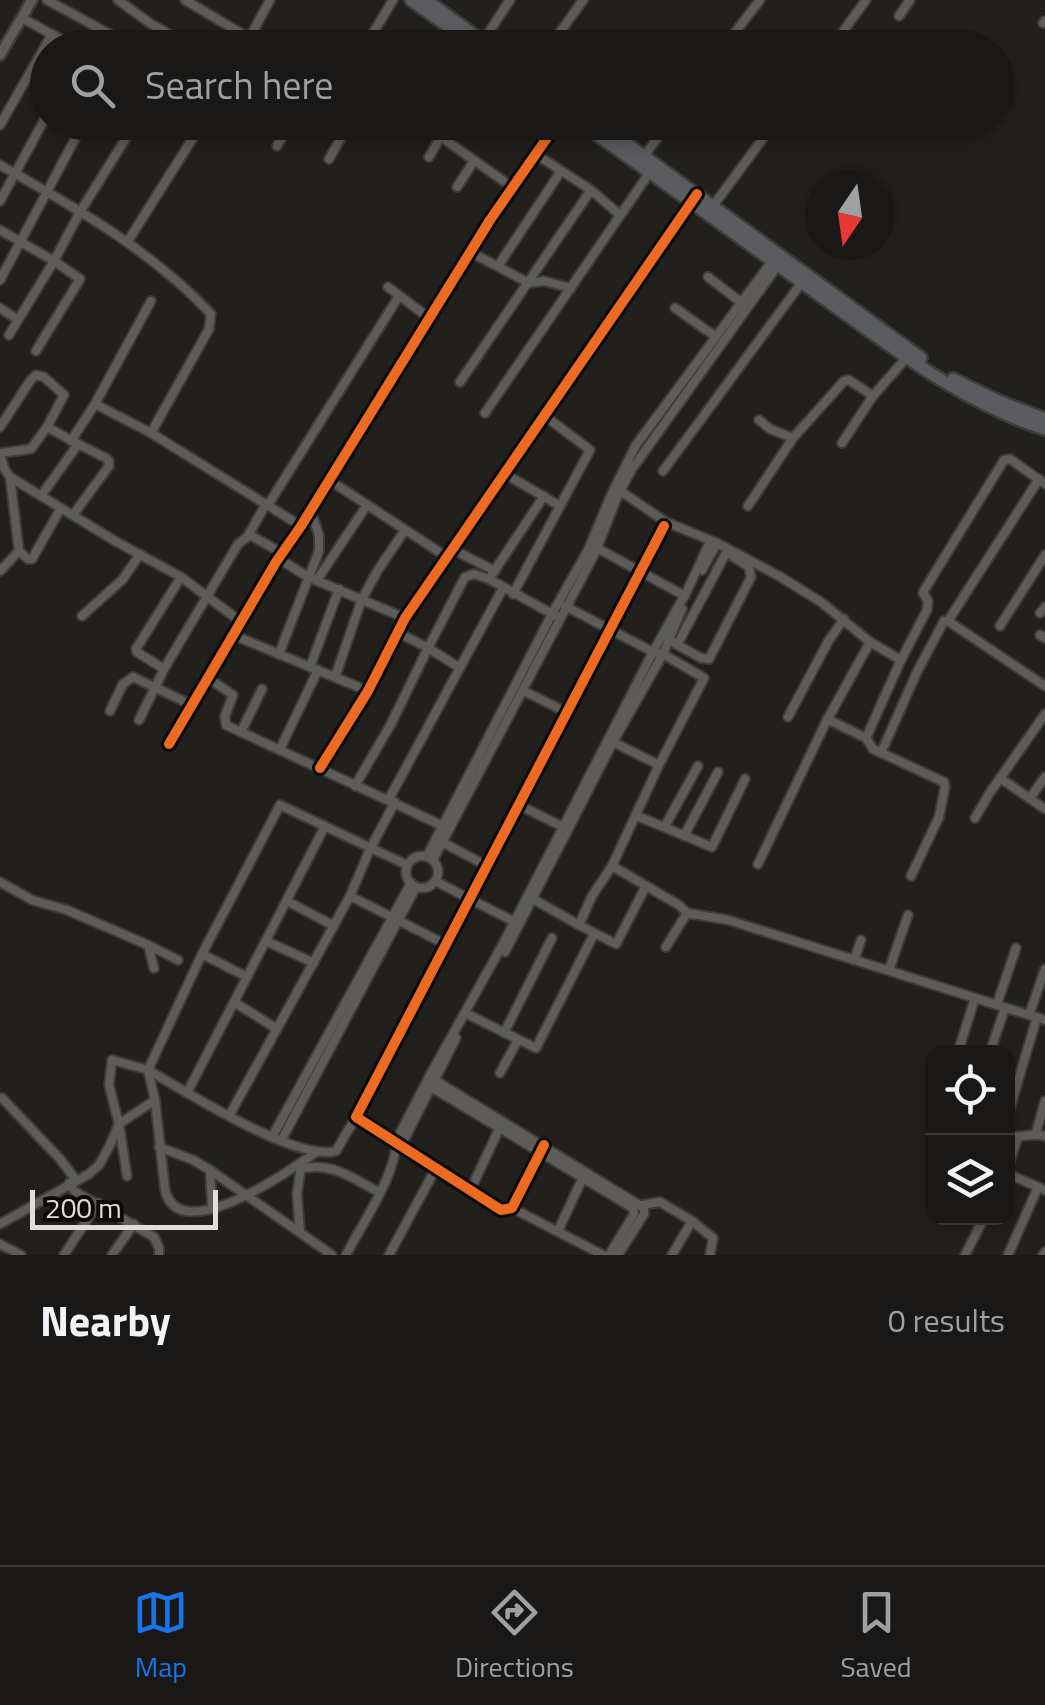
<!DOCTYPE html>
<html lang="en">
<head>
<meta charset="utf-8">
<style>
  :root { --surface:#1a1816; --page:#272523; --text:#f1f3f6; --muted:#9fa0a1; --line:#383735; --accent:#1a73e8 }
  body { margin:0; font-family:"Titillium Web",sans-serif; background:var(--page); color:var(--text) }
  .controls { position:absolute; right:30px; bottom:30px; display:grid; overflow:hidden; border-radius:20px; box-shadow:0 5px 15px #0003 }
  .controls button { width:90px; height:90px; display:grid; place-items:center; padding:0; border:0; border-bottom:2px solid var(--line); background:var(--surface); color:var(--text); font:50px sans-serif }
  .compass { position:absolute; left:805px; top:170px; width:90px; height:90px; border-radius:50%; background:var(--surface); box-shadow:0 5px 15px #0003; rotate:193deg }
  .scale { position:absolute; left:30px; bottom:25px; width:188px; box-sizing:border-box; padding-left:10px; border:5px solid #e0dedb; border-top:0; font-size:28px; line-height:35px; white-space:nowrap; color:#e0dedb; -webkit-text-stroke:8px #0c0a08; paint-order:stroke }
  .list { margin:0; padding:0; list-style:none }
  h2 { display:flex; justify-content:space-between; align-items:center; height:130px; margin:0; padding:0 40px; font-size:42px }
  h2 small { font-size:32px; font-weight:400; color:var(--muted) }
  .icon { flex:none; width:55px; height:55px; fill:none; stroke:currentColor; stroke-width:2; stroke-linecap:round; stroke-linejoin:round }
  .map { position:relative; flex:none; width:1045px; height:1255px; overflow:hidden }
  .search { position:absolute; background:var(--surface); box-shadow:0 5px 15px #0003; left:30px; right:30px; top:30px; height:110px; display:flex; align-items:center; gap:25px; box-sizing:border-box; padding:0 35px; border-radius:55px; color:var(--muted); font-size:38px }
  .sheet { height:310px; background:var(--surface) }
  nav { display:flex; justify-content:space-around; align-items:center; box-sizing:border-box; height:140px; border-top:2px solid var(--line); background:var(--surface); font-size:28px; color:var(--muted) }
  nav a { display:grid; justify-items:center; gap:5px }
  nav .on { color:var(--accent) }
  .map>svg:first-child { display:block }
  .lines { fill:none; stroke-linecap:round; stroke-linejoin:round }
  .minor-casing { stroke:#3e3c39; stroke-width:12 }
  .tertiary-casing { stroke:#3e3c39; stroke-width:14 }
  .primary-casing { stroke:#3e3c39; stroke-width:16 }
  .minor { stroke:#5d5c59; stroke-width:8 }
  .tertiary { stroke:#5d5c59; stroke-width:9 }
  .primary { stroke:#5a5c5f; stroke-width:11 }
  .cycleway-casing { stroke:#0c0a08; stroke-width:16 }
  .cycleway { stroke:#ed6a23; stroke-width:10 }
</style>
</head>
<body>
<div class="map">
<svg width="1045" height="1255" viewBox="0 0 1045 1255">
  <rect width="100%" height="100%" fill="#22201d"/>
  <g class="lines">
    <g class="minor-casing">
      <g id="minor">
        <path d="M47,0L135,48"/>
        <path d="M118,0L151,24L194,48"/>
        <path d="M185,0L249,38"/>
        <path d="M899,16L910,0"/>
        <path d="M22,18L77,48"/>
        <path d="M1043,23L1045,21"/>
        <path d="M483,41L510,0"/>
        <path d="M244,48L270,0"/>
        <path d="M364,48L393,0"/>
        <path d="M549,48L583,0"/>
        <path d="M622,48L623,46"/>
        <path d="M655,48L665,38H671L683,46"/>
        <path d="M723,48L760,0"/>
        <path d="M831,48L866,0"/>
        <path d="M420,122L512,187"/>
        <path d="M0,125L52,34"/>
        <path d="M397,131L402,122"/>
        <path d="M277,146L290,122"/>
        <path d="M537,155L591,190L620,215"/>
        <path d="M429,157L440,138"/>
        <path d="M329,159L350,122"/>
        <path d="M642,159L669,122"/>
        <path d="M0,165C76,208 151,250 211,314L209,329L151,433"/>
        <path d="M457,187L474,161"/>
        <path d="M0,201L48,113"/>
        <path d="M713,206L775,122"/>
        <path d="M0,230L54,261L80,279L36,351"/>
        <path d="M128,241L203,122"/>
        <path d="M470,252L529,283L544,281L571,288"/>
        <path d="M498,266L561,171"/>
        <path d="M708,277L742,303"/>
        <path d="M0,280L84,122"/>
        <path d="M388,287L429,318"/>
        <path d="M0,308L17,319"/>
        <path d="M675,308L716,337"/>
        <path d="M9,335L54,261L80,212L136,122"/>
        <path d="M460,382L591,190"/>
        <path d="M95,404L151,301"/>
        <path d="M485,413L650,172"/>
        <path d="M759,420L770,429L793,438L844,381L849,380L873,396L907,357"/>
        <path d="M0,427L30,381L36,375L44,377L64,395L47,427L31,449L0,453"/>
        <path d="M71,441L95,404L151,433L301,526"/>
        <path d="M842,443L873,396"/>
        <path d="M0,454L4,468L10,477L115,541L181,577L240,621"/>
        <path d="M663,471L802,282"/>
        <path d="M505,474L560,506"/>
        <path d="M10,477L19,551L28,559H32L61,508"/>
        <path d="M329,480L447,557"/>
        <path d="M616,488L666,522L717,543L779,576L821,602L870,642L901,660L927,610L928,601L923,593L925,589L1004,460L1010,459L1045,484"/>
        <path d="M41,496L78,444L47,427"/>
        <path d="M268,505L399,296"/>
        <path d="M748,506L793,438"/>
        <path d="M73,515L109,466V461L106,458L78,444"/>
        <path d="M248,536L266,504"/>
        <path d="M597,548L685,596"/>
        <path d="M452,549L495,571"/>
        <path d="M278,558L308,577L405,618"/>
        <path d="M702,570L717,543"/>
        <path d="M0,571L19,551"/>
        <path d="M489,579L544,496"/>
        <path d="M317,580L367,505"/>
        <path d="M513,594L590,450L545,416"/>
        <path d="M565,606L653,652L663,654L704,678L659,765L612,866L679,905L687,913L666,947"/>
        <path d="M1040,613L1045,607"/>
        <path d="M82,616L123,579L140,554"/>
        <path d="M948,621L1039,479"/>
        <path d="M1000,626L1045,555"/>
        <path d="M233,635L368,691"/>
        <path d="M1040,635L1045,638"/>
        <path d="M669,640L701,658L709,659L751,577L749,567L732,556"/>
        <path d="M677,645L726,553"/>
        <path d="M279,654L319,551V535L310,509"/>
        <path d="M901,660L866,738L873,749L944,782L945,787L939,817L911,876"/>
        <path d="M310,667L339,589"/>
        <path d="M460,668L428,648L465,577L474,574L489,579L556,616"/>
        <path d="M164,669L137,652L136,649L181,577"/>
        <path d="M335,677L362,599L378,570L405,530"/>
        <path d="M208,678L233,695L225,716L226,725L443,826"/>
        <path d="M522,690L568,713"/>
        <path d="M110,711L123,684L133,677L192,705"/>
        <path d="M788,717L829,640L844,619"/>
        <path d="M827,719L866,738"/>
        <path d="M139,720L164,669L238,544L250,535L282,553"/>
        <path d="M241,732L262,689"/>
        <path d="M609,740L659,765"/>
        <path d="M169,744L276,562L301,526L490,220L558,122"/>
        <path d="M280,749L318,670"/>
        <path d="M881,753L917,672L944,621H948L1045,686"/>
        <path d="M320,768L368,691L405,618L691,202"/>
        <path d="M1000,778L1045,809"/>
        <path d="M355,786L391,724L428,648L399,633"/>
        <path d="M1030,798L1045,777"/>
        <path d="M389,799L503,588"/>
        <path d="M519,805L563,827"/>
        <path d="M637,816L712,847L745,779"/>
        <path d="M975,818L989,794L1045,714"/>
        <path d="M665,826L698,766"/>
        <path d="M684,836L718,772"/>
        <path d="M442,842L487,866"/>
        <path d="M427,856L552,614L588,550L612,493L636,445L775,257"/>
        <circle cx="422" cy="872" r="16"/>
        <path d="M433,860L595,553L618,495L632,469L778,265"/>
        <path d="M758,864L825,724L870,642"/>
        <path d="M435,881L517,923"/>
        <path d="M0,882L32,900L67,910L148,945L154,968"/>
        <path d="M350,896L447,945"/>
        <path d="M533,899L579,925L592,896L612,866"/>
        <path d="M287,901L334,926"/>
        <path d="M687,913L728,920L1045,1020"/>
        <path d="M579,925L616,944L646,886"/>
        <path d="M266,941L314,963"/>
        <path d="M148,945L178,960"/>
        <path d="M505,952L613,742L663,654L682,609"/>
        <path d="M202,954L247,977"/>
        <path d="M854,960L861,940"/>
        <path d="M889,970L908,915"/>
        <path d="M234,1002L277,1029"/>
        <path d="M997,1004L1016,948"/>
        <path d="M465,1013L536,1048L594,934"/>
        <path d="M1029,1015L1045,969"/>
        <path d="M504,1033L552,938"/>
        <path d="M958,1052L975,998"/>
        <path d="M990,1052L1005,1008"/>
        <path d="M500,1073L518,1040"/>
        <path d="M433,1079L644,1208V1214L618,1255"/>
        <path d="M431,1087L633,1208L634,1214L609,1255"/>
        <path d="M187,1093L325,826"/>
        <path d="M2,1098L60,1159L76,1180"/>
        <path d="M1008,1115L1037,1017"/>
        <path d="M229,1116L350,896L370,849L395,802"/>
        <path d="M356,1117L336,1151C296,1162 185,1091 148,1070L202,954L280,805L407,865"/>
        <path d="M1036,1133L1045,1101"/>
        <path d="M1008,1135C1022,1139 1031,1132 1045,1136"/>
        <path d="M272,1137L411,883"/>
        <path d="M281,1141L416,887"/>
        <path d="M544,1145L512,1208L501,1210L356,1117L664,526"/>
        <path d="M401,1146L456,1038"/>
        <path d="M159,1147L193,1160L210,1170L332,1255"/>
        <path d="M1008,1166L1018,1138"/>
        <path d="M300,1169C331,1161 352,1178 379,1192"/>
        <path d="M210,1170L212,1207"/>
        <path d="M1008,1174L1045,1190"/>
        <path d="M127,1176L119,1124L109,1085L112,1060L148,1070L155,1100L165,1190C179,1249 291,1170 316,1152"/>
        <path d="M69,1183L74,1191L154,1237L159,1248V1255"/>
        <path d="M470,1191L501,1125"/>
        <path d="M642,1205L660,1202L692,1221L713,1238L710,1255"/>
        <path d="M512,1208L603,1255"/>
        <path d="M0,1224L89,1174L99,1165L109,1147L119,1124L155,1100"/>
        <path d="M558,1231L584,1175"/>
        <path d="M300,1232L297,1194L301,1167"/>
        <path d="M0,1244L21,1255"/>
        <path d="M64,1255L98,1203"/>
        <path d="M112,1255L134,1224"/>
        <path d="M346,1255C361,1226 397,1173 396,1141L429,1077L503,944L653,652L687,591L710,542"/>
        <path d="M389,1255L436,1168"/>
        <path d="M672,1255L692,1221"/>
        <path d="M965,1255L984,1218"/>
        <path d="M1008,1255L1038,1187"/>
        <path d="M1043,1255L1045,1252"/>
      </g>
    </g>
    <g class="tertiary-casing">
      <path id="tertiary" d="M0,55L32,0"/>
    </g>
    <g class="primary-casing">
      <g id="primary">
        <path d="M411,0L478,48"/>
        <path d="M426,0L492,48"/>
        <path d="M579,122C661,180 741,238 822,297C892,347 962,403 1045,429"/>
        <path d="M597,122L921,358"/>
        <path d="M953,379L998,401L1045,419"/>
      </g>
    </g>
    <use href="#minor" class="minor"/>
    <use href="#tertiary" class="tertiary"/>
    <use href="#primary" class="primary"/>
    <g class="cycleway-casing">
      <g id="cycleway">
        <path d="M169,744L276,562L301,526L490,220L558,122"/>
        <path d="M320,768L368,691L405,618L697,194"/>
        <path d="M544,1145L512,1208L501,1210L356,1117L664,526"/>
      </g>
    </g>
    <use href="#cycleway" class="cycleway"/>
  </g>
</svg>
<div class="controls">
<button><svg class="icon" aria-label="locate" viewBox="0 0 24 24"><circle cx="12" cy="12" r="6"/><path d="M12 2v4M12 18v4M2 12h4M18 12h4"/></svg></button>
<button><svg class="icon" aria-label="layers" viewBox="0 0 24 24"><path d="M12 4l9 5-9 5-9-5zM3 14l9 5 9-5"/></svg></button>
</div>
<svg class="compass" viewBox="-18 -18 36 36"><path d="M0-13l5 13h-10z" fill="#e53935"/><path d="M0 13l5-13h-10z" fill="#9fa0a1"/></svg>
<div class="scale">200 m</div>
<div class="search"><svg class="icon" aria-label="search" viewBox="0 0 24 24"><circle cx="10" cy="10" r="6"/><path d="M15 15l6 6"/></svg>Search here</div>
</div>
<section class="sheet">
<h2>Nearby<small>0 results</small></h2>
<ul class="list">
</ul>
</section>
<nav>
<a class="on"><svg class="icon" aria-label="map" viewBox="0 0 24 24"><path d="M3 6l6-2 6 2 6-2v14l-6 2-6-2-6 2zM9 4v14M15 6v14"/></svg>Map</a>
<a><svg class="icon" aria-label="directions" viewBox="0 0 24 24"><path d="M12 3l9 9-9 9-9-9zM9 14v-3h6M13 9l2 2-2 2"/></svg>Directions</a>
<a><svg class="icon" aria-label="saved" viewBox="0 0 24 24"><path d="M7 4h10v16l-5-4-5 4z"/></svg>Saved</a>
</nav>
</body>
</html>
